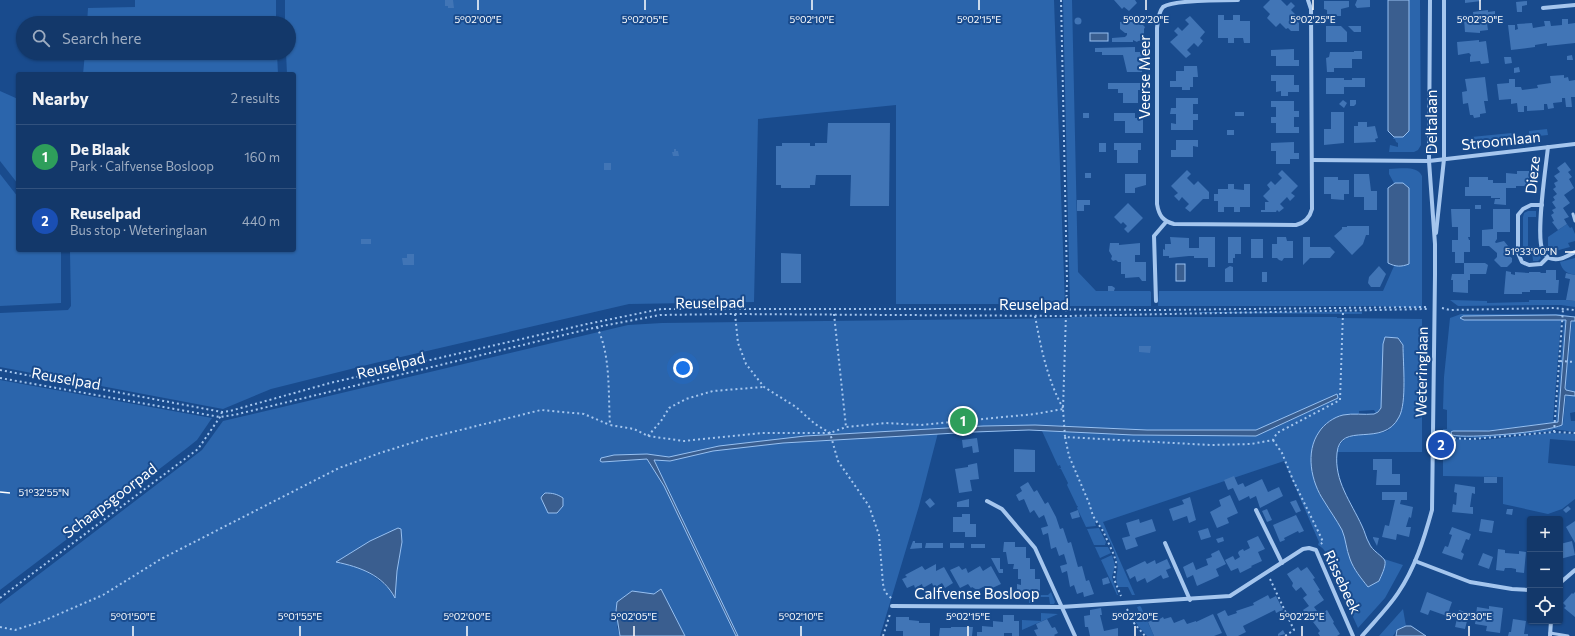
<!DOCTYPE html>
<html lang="en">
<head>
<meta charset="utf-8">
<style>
  :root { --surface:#13386a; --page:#204372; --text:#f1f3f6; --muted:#9dacc1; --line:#32527e; --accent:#ffd262 }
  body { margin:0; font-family:Commissioner,sans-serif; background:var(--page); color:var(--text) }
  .controls { position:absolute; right:12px; bottom:12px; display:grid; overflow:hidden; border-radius:4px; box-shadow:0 1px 3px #0004 }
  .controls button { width:36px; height:36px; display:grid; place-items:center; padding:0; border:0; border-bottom:1px solid var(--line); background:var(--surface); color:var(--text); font:20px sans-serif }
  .you { position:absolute; left:683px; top:368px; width:14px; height:14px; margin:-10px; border:3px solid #fff; border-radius:50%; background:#1a73e8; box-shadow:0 0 0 6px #1a73e833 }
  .badge { display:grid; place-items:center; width:26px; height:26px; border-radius:50%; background:var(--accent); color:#fff; font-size:13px; font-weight:700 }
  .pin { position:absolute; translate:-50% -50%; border:2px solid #fff; box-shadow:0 1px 4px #0006 }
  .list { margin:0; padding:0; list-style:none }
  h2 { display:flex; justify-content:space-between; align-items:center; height:52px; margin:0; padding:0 16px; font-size:17px }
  h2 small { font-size:13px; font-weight:400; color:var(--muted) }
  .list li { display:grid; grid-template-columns:26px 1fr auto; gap:12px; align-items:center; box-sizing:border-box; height:64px; padding:0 16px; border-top:1px solid var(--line) }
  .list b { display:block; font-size:15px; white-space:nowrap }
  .list p { margin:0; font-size:13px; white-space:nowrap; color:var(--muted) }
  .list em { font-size:13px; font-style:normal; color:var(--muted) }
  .icon { flex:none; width:22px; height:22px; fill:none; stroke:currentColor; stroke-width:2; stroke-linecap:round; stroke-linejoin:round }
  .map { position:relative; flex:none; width:1575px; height:636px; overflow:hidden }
  .search { position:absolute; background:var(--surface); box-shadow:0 1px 3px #0004; left:16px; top:16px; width:280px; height:44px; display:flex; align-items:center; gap:10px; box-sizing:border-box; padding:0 14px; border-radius:22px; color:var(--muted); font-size:15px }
  .panel { position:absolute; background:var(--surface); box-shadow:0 1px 3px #0004; left:16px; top:72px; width:280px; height:180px; border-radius:4px }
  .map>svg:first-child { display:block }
  .green { fill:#2b65ac; fill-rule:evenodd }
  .water { fill:#3a5e8f; stroke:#97c0f1 }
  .building { fill:#4175b6 }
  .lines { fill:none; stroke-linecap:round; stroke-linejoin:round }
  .path { stroke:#a5c6ee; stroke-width:2; stroke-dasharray:2 3; stroke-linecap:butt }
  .lane { stroke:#a5c6ee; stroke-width:3 }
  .street { stroke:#a5c6ee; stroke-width:4 }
  .ticks { fill:none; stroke:#fff; stroke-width:1.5 }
  .labels { text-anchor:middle; stroke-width:4; stroke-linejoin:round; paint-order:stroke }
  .street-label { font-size:15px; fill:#fff; stroke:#194b8d }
  .ticks-label { font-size:10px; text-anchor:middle; fill:#fff; stroke:#194b8d; stroke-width:4; stroke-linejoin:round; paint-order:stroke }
</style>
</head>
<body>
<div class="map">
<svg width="1575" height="636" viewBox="0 0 1575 636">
  <rect width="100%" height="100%" fill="#194b8d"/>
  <g class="green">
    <path d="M135,0H276V23H87L88,8L135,7Z"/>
    <path d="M285,0H1054L1065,304H896V105L758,119L754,302L629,304L375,363L271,389L223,409L0,367V313L68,310L71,306L70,252L68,250H294V74H287L286,53H289V23H285Z"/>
    <path d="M1063,0H1072L1078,272L1096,291H1150L1151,292V306H1070Z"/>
    <path d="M1409,0H1420L1421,145L1418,150L1414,152H1389L1390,145L1398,147V143L1396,142L1395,139H1393L1394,137H1402L1409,131Z"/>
    <path d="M85,53H277L278,74H83Z"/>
    <path d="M0,91L18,99V184L0,161Z"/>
    <path d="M1547,129L1548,135L1529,137V131Z"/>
    <path d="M1512,133L1513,139L1472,142L1471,137Z"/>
    <path d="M1389,169C1400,169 1417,165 1422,176V308L1375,306H1158L1159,291H1383L1394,266H1402V183H1394L1389,174Z"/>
    <path d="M0,174L18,197V250H59L61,252V303L0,306Z"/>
    <path d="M1528,211H1536V217H1528V246L1536,247L1538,253L1541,258L1538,261H1533L1532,251H1523V217L1524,213Z"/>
    <path d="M1567,224L1570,228L1572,227L1575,234V241L1568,243L1570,247L1555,251L1551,250L1548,246V237Z"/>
    <path d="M1575,258V275C1567,273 1562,271 1560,262Z"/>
    <path d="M1450,300L1487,301V303L1529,302V300H1566L1575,301V307L1561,305L1458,306Z"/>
    <path d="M1199,312H1362V314L1199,313Z"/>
    <path d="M1461,314H1561L1575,317L1562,315L1566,320L1558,422L1453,435L1487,436L1557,427L1563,423L1566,394L1575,396V412L1570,413L1571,421H1575V432L1553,429L1552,431L1482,438L1443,436V429H1447V410L1443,409L1444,377L1450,318ZM1561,321L1564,322L1556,421L1553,420Z"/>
    <path d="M1071,317H1337V318L1422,319V452H1337C1342,427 1371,439 1389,430L1403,345L1398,338L1385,337L1382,404L1381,408L1376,413L1374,410L1359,411V415C1310,415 1302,457 1321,495C1327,509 1339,520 1344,535C1347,542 1346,551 1350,559C1354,568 1362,578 1368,586L1379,581L1384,567V559L1403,565L1385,598L1358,628L1327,560C1326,552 1325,549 1318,545L1319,542L1284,461L1103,522L1135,595H1132L1128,587H1118C1114,575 1119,573 1117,562C1116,550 1105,532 1098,522L1095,523L1096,526L1086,527L1077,508L1078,506H1077L1067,485L1068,483L1061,469H1059L1061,468L1060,465L1058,466L1042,431H1044L1043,428L939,429L919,506L880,636H685L661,589L654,595L632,591L617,627L620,636H0V604L202,450L223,421L628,325L662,323L1070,318ZM1337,396L1338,398L1270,430ZM402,542L397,571L395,597C385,582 372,575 356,566Z"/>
    <path d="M1572,320L1575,321V392L1566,390L1565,388Z"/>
    <path d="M0,380L212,418L197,440L187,448L0,590Z"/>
    <path d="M1551,433L1575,434V441L1550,439L1548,463L1575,466V499L1562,509L1548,514L1503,504V477L1443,476V449H1446V441H1444L1443,439L1483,440Z"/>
    <path d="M1099,528L1106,542L1105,545H1094L1087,529Z"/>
    <path d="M1095,547H1108L1111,553L1100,558Z"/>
    <path d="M1112,555L1115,565L1112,577L1118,595H1117L1101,560Z"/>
    <path d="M1051,592L1055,602L1054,604H1050L1049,597H1033V603H1029V598L1032,595H1048Z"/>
    <path d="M1140,606L1141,607L1154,636H1147L1139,627L1131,615L1140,614L1137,607Z"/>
    <path d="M1403,609L1406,626L1397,630L1393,636H1379Z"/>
    <path d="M1041,613L1058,614L1022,630V620L1041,621Z"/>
  </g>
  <g class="water">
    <path d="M1388,0H1409V131L1403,137H1394L1388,131Z"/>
    <rect x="1090" y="33" width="18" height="8"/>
    <path d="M1395,183H1403L1409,188V264C1401,267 1396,267 1388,263V188Z"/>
    <rect x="1176" y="264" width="9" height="17"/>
    <path d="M1556,315L1575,317V321H1571L1565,388L1566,390L1575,392V396L1565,395L1562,425C1547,432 1467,439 1452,435L1451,432L1453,431H1489L1558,422L1566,320H1464L1460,318L1463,316Z"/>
    <path d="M1385,337L1398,338L1403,345C1403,363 1407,403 1399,417C1383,449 1340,420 1337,453C1334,481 1351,502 1362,526C1365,532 1366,538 1369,543C1372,551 1383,556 1385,561C1386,567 1381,576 1379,581L1368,587C1361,578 1354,570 1350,559C1346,549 1346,539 1342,530C1336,519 1330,511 1324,501C1311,482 1305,452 1319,432C1324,424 1334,417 1343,415C1353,413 1364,415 1374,414L1378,412L1381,408L1383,344Z"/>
    <path d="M1337,394L1338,398L1256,436L1133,435L1029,430L974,432L783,443L713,451L670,461L654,460L738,636H736L664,486L647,459L602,462L600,461L601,458L614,455L647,454L669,457L719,446L805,436L983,426L1035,425L1147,430H1256Z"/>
    <path d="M545,493C553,493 557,494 563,498V506L557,513H548L541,498L542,496Z"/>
    <path d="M398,528L401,529L402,542L397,571L395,598C383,575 360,567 336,562L370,541Z"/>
    <path d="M661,589L685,636H620L616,611L617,602L632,591L654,594Z"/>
    <path d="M1406,626H1411L1426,636H1396L1397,630Z"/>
  </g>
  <g class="building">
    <path d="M445,0H453L454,8H448V6H445Z"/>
    <path d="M1114,0H1135L1137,3L1129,11L1124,7L1122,9Z"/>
    <path d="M1270,0H1281L1287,6L1291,2L1295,6L1291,10L1298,17L1296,20L1299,23V31H1291L1288,28L1286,29L1280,23L1276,27L1267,18L1270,14L1263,7Z"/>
    <path d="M1357,0H1370V7L1357,8L1355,5Z"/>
    <path d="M1465,0H1481V1L1465,3Z"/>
    <path d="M1324,1H1349V7L1341,9V16H1327V10L1324,9Z"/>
    <path d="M1527,1V5L1522,6V12H1517L1516,2Z"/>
    <path d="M1488,10V12L1495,11V16L1486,17L1488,30L1480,31V33L1465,32L1464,19L1474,18L1473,12Z"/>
    <path d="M1141,15L1145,16V19L1142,24L1145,27L1144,29V40L1138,41L1137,42L1133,40V42H1112V38L1125,37L1127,35V33H1125L1120,29V22H1134Z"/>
    <path d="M1218,15H1224V20H1233V15H1240V21H1250V43H1244L1243,38H1234V43H1228V38H1218Z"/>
    <path d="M1190,16L1205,32L1200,38L1203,41L1198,47L1194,43L1187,50L1191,54L1186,58L1170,42L1178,35L1174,31L1178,27L1182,31L1189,24L1185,20Z"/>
    <circle cx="1078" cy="21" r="3.5"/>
    <path d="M1562,19H1568V24L1575,23V43L1547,46V43L1535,45V47L1511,50L1508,25H1515V30L1518,29L1517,24L1532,23L1533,28L1545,26L1544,21H1550L1551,26L1562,25Z"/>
    <path d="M1326,26H1341L1347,32V42H1326Z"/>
    <path d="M1348,26H1361V32H1354Z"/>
    <path d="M1479,40V42L1486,41L1489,63L1481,64L1480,61L1470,62V57L1471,55L1469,53L1458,55L1457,42Z"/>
    <path d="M1135,47V52H1145V58H1143L1145,65L1142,66V72H1127L1123,55H1102V52H1095V48Z"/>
    <path d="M1294,49V60H1299V66H1276V56H1271V50Z"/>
    <path d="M1354,51H1362V59H1352V68H1334V72H1327L1326,58L1329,57L1330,52H1354Z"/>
    <path d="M1572,55L1573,60H1567V56Z"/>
    <path d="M1504,57H1511L1512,63L1505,64Z"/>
    <path d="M1184,66H1197L1198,77H1193V87H1190V90H1182V87H1170V81H1176V71H1184Z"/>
    <path d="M1519,67L1520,72L1514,73V68Z"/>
    <path d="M1271,75H1294V85H1299V92H1288V96H1281V91L1276,92V81H1271Z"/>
    <path d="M1564,75V78L1568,77L1569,81L1575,80V97H1571L1572,107H1566L1565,98H1562V102L1553,103L1554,108L1548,109L1547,104H1544V110L1527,111V106H1524V112H1518L1517,103L1511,104V99L1499,100L1497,84L1509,83V79H1515V87H1521L1522,90L1538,88L1537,85L1551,83L1550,76Z"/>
    <path d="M1485,77L1488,101H1484L1486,113L1480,114V117L1474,118L1473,115H1470L1468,103L1463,104L1462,92L1467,91L1465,79Z"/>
    <path d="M1326,78H1344V80H1352V78H1365V87H1344V94H1326Z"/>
    <path d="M1108,83H1142V90H1138V103H1123V93H1118V89H1108Z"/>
    <path d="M1176,98H1198V104H1193V114H1198V120H1193V130H1171V123L1176,124V114H1170L1171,108H1176Z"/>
    <path d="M1343,100L1347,103L1344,108L1339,104Z"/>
    <path d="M1350,100H1356V104L1354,106H1350Z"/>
    <path d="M1271,101H1294V111H1299V117H1294V127H1299V133H1276V123H1271V117H1276V107H1271Z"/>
    <rect x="1235" y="112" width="9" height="4"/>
    <path d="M1331,112H1344V143L1324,145V129H1331Z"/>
    <rect x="1083" y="113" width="6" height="5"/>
    <path d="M1114,113H1135V118H1143V133H1125V121H1114Z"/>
    <path d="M1358,122H1367V127L1375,126L1378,138L1375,139L1376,142L1354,143V126H1358Z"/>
    <path d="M828,123H890L889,206H850L851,175H816L815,185H810V188H781V185H776V146H782V143H810V146H815V143H827Z"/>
    <rect x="1227" y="130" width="7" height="5"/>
    <path d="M1176,140H1198V147L1193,146V157H1171V150H1176Z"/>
    <path d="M1294,142V153H1299V159H1290V164H1276V151H1271V143Z"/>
    <rect x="1099" y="143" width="7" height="9"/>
    <path d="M1114,143H1141V150H1138V163H1117V150H1114Z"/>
    <path d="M674,149H676V151H678L679,156H673L672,152H674Z"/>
    <path d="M1565,162L1571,170L1568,172L1572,177L1569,179L1574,188L1564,195L1570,203L1563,208L1569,217L1564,219L1567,224L1558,230L1552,222L1554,221L1551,215L1554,213L1552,210L1556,208L1552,202L1555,200L1553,197L1557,194L1553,189L1556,187L1554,183L1558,181L1554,176L1560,172L1557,168Z"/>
    <rect x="604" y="163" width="7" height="7"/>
    <path d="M1187,170L1191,174L1187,178L1194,185L1198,181L1209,192V199H1203L1190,212L1185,208L1189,204L1182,197L1179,201L1174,196L1178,193L1171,186Z"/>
    <path d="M1282,170L1298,186L1291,193L1295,196L1290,201L1287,197L1280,204L1284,208L1279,212L1277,210L1276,212H1261V210H1265V202H1269L1263,196L1270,189L1267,185L1271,181L1275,185L1282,178L1278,174Z"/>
    <path d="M1517,171H1529V186H1516V188H1506V205L1494,204L1495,199H1500V198H1491V196H1465V187H1469V177H1488V180H1493V183H1506V173L1517,174Z"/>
    <rect x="1085" y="173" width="6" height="5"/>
    <path d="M1125,174H1146V185L1135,188V193H1125Z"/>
    <path d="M1354,174H1369L1371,191H1377V210H1364V197H1354Z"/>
    <path d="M1324,177H1338V180H1349V194H1344V200L1331,199V194H1324Z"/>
    <path d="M1228,184H1234V189L1244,190V184H1250V207H1240V212H1234V207H1224V212H1218V201H1214V194H1218V189H1228Z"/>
    <path d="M1077,200H1090V205H1084V211H1077Z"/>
    <path d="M1128,203L1143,218L1128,233L1124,229L1127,226L1123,222L1121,224L1114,217Z"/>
    <rect x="1475" y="205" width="6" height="4"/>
    <path d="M1451,209H1470V237H1468L1469,240H1470V252H1464V263H1455V252H1452V240H1458V227H1452Z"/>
    <path d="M1493,209H1510V232H1497V239L1495,242L1496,243L1504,241L1508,246L1505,249V253L1512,258V262L1507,267H1501L1494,260L1497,257V253L1489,246H1482V230L1493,229Z"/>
    <path d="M1347,226H1369V235H1366L1363,244L1352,255L1334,236L1342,229V227H1347Z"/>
    <path d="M1170,237L1189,238V248H1199V237H1215V267H1208V258H1194V256H1189L1169,258V256H1163V249L1165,250V244H1171Z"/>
    <path d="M1228,237H1241V254H1235V258H1233V263H1228Z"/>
    <path d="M1277,237H1286L1287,241H1293V258H1284L1282,261L1279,260L1277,258H1272V244H1277Z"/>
    <path d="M1303,237H1310V247H1330L1335,252L1330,258H1310L1303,265Z"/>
    <rect x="361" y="239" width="10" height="5"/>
    <rect x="1251" y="239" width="12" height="19"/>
    <path d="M1110,243H1119V245L1140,243V255H1135V262H1146V281H1142L1139,277L1125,278V274H1121V262H1118L1116,260L1113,261L1111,259L1112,256L1109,251Z"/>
    <path d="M781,253L801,254V283H781Z"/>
    <path d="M407,254H414V265H403L402,258H407Z"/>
    <path d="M1464,263H1485L1488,265L1486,274H1470V280H1468V293L1453,292V280H1451L1452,274H1464Z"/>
    <path d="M1230,266L1233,267V282H1225V269Z"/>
    <path d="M1379,266L1386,274L1380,287H1371L1368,283L1369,277Z"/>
    <path d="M1546,270H1556V280H1559L1558,293H1546V290H1530V292H1522V294H1504L1506,271L1511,272V274L1515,275V272L1529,273V272H1540L1541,273H1546Z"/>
    <rect x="1262" y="272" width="5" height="10"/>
    <path d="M1566,273L1575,275V301L1566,300L1570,279L1565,278Z"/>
    <path d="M1108,286H1112L1115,288L1114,291H1108Z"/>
    <path d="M1139,346H1151L1150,353L1139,352Z"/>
    <path d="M977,438L979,452L973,453L972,446L963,448L962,440Z"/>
    <path d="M1014,449L1035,450V472H1014Z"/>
    <path d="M1373,459H1392V474H1400V485H1376L1377,470H1373Z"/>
    <path d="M977,463L979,479L970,480L972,491L959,493L955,469L968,467V465Z"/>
    <path d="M1234,476L1238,485L1243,483L1245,487L1262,479L1268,492L1279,487L1283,496L1260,508L1256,496L1250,499L1249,496L1239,501L1233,488L1228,490L1224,480Z"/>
    <rect x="1484" y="477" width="13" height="6"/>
    <path d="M1028,482L1034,492L1037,490L1045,504L1048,502L1056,517L1060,529L1063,528L1068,543L1071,542L1078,567L1082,566L1086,581L1089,580L1094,594L1084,597L1083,592L1077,594L1074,585L1070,587L1067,571L1062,573L1060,566L1067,564L1064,554L1059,556L1056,547L1051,549L1048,533L1043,535L1041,528L1048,526L1044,515L1039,518L1034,510L1030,513L1024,499L1019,501L1016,495L1022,491L1020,487Z"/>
    <path d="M1455,484L1475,487V494L1472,493L1470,507H1473V514L1452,512L1453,504L1456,505L1457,493L1454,492Z"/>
    <path d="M1382,492H1407V500H1401L1400,504L1413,507L1411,518L1409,517L1406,527H1411L1409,537L1397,534L1396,540L1382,537L1385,525L1389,526L1395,500H1382Z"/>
    <path d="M1230,495L1238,513L1227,518L1229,523L1217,528L1210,512L1221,506L1219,500Z"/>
    <path d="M1190,497L1196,520L1189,523L1187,516L1173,521L1169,509L1184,504L1182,500Z"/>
    <path d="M930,498L935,504L930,508L925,502Z"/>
    <path d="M969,499V507H957V502Z"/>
    <path d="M1296,500L1301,511L1296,513L1290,502Z"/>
    <path d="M1568,506L1571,509L1566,513L1563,510Z"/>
    <path d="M1267,509L1272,520L1267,522L1262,511Z"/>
    <path d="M1507,509H1513L1512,515L1506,514Z"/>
    <path d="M1078,510L1080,517L1072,519L1070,513Z"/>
    <path d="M962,514H970V524H976V537H965V532H953V517H962Z"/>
    <path d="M1296,515L1304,531L1299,533L1298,531L1284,538L1285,540L1280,542L1273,525Z"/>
    <path d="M1139,519L1140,523L1152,519L1156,531L1135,538L1138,546L1126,550L1122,538L1130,536L1126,523Z"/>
    <path d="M1481,519L1494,521L1492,533L1479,531Z"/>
    <path d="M1575,521V543L1566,527Z"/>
    <path d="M1452,527L1471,534L1469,540L1466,539L1461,552L1464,554L1462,560L1442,553L1445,546L1448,547L1452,535L1449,534Z"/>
    <path d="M1208,528L1211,537L1201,540L1198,531Z"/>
    <path d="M1258,536L1265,549L1258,552L1262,561L1251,566L1252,567L1240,573L1238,568L1231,571L1225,560L1233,556L1235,560L1240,557L1238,553L1239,551L1243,549L1244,551L1250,548L1247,541Z"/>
    <path d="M1223,537L1224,541L1218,543L1216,539Z"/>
    <path d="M1373,537L1379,538L1377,546L1373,538Z"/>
    <path d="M1527,537H1530V550H1528Z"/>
    <path d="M913,541H915V543H922V548L910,549Z"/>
    <path d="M1572,541L1575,555L1560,559V544Z"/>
    <path d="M1004,542H1015V547H1026V558H1030V569H1035V579H1040V591L1029,590V595H1011L1009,590H1017V584L1021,585V579H1018V569H1013L1014,564H1008L1006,552H1003Z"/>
    <path d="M926,543H943V548H925Z"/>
    <rect x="950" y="543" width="14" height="5"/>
    <rect x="971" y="544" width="14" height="4"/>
    <path d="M1498,549L1505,550V553L1519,554V551L1526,552L1524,573L1516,572V569L1511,568H1505L1504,571L1496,570Z"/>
    <path d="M1219,550L1226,564L1216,569L1219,576L1197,586L1193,575L1187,578L1183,567L1193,562L1196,570L1203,567L1208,565L1206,559L1212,557L1211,554Z"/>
    <path d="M1483,553L1493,557L1489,569L1478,565Z"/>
    <path d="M991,558H1000V569H1003V573H999Z"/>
    <path d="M1167,559L1171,568L1166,570L1169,577L1163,579L1161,575L1147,583L1145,578L1137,582L1135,576L1130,579L1126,570L1145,561L1147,564L1155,560L1156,564Z"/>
    <path d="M936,564V571L944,567L953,583L945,588L942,583L934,588L932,583L923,588L922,584L915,588L914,585L907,588L902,579L907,577L905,575L922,566L925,570Z"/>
    <path d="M959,566L962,570L966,568L968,573L980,566L983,571L991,566L1001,584L988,590L983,587L977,590L972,587L971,588L968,584L960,588L950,570Z"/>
    <path d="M1298,567L1301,571L1307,567L1315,578L1313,579L1320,590L1318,591L1324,600L1314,607L1320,615L1327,610L1334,622L1333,623L1340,634L1337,636H1320L1318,633L1320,631L1310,618L1306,620L1302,615L1305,613L1303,610L1309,606L1303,598L1307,595L1301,587L1296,591L1292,586L1293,583L1287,574Z"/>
    <path d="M1108,577L1110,583L1103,585L1102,579Z"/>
    <path d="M1427,592L1452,602L1447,616L1430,610L1428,615L1420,612Z"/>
    <path d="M1575,592V617L1564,608L1566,606L1563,603L1572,593L1573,594Z"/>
    <path d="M1268,595L1270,599L1276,596L1283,610L1276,613L1275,610L1243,626L1246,632L1238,636H1227L1217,614L1225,610L1228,616L1237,613L1236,611L1254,605L1253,603Z"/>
    <path d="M1489,606L1503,608L1500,633L1486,631L1487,626L1475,624L1477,607L1489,609Z"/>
    <path d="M1101,608L1102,615H1100L1104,631L1118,628V636H1090L1088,627H1085L1084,616L1090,615V610Z"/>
    <path d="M1459,610L1469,613L1465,629L1455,627Z"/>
    <path d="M1213,614L1222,633L1214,636H1154L1148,622L1157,618L1158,620L1163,617L1164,619L1171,617L1174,623L1184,619L1187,624L1196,621V622Z"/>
    <path d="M1003,615H1014V621H1019V636H1012V633H1004V636H977V632H982V626L993,627V621L1003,622Z"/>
    <path d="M896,617H909V620L919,621V623H930V636H903V631H896Z"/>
    <path d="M1047,619L1052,628L1055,627L1058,633L1054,635L1055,636H1037L1034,630L1038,629L1036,624Z"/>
    <path d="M1513,619L1526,621L1524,634H1528V636H1508L1509,632H1511Z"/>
    <path d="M951,627H973L972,636H939L940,628H951Z"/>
    <path d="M1283,630L1285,634L1278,636V634Z"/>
  </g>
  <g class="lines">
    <g class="path">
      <path d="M1061,0L1067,281L1063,409L1065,437L1210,445L1251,444L1273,440L1277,433L1340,400L1343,312"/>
      <path d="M1442,308L1450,310L1554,308L1575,310"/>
      <path d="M735,314L738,343L746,364L764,387L796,407L815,424L830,433L838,461L869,506L879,535L883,584L885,592L892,599"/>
      <path d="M834,314L846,427"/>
      <path d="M1035,316C1041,348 1047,379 1063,408"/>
      <path d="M597,327C611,356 608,392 610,425L634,429L648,436L684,441L762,433H830L846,427L886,423L921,425L1035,414L1063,409"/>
      <path d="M1560,361L1575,362"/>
      <path d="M0,370L222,412L230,411L330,383L587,324L661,309H957L1156,310L1428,307"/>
      <path d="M0,378L220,417L234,415L597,327L660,315L730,314L1067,316L1428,309"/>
      <path d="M1554,432L1563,309"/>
      <path d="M648,436L661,421L669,408L686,399L713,391L763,387"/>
      <path d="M1065,437L1069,456L1089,503L1093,516L1103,531L1114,555L1116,562L1114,579L1121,596"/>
      <path d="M1439,438L1472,439L1554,432L1575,433"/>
      <path d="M1273,440L1282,453L1293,480L1319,533L1323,542L1321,544"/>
      <path d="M1270,579L1294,630L1285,636"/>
      <path d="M0,598L198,449L220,417L222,412"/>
      <path d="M1127,609L1134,623L1145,636"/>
      <path d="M0,627L15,630L43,621L103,595L161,559L339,468L380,453L424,439L541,410L584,414L610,425"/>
      <path d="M883,636L890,614"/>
    </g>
    <g class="lane">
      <path d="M1573,214L1575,221"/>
      <path d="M1550,633L1568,636"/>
    </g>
    <g class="street">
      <path d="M1238,0C1222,0 1173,0 1163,7C1158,13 1158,21 1157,28V204C1159,216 1163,221 1174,224L1296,225C1304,223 1310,217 1312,209L1311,9L1308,0"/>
      <path d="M1543,8L1575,5"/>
      <path d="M1548,147C1546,166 1535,238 1543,251C1544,254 1547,257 1549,258C1559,262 1567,256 1575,252"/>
      <path d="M1312,160L1429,161L1575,144"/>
      <path d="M1542,205H1531L1523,209L1518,215V253L1522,262L1529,265L1541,264L1548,257"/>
      <path d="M1436,233L1444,159V0"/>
      <path d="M1156,301L1154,236L1166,222"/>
      <path d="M987,501L1002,509L1035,548L1075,636"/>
      <path d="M1256,510L1282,563"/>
      <path d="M1165,543L1190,600"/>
      <path d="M1415,561L1470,582L1512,589L1530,590"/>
      <path d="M1560,583L1575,570"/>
      <path d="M892,606L1061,607L1230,596L1303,549L1309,548L1316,550L1353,636"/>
      <path d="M1362,636C1374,622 1388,608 1398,593C1415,568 1424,539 1432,510L1435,275V244L1429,161L1430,0"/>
      <path d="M1550,636L1551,621"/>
    </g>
  </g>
  <path class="ticks" d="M478,10V0M645,10V0M812,10V0M979,10V0M1146,10V0M1313,10V0M1480,10V0M1565,252H1575M0,492L10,493M133,636V626M300,636V626M467,636V626M634,636V626M801,636V626M968,636V626M1135,636V626M1302,636V626M1469,636V626"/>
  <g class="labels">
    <g class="street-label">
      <text transform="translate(1145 77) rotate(-90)" y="5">Veerse Meer</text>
      <text transform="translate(1432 122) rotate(-90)" y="5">Deltalaan</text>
      <text transform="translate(1501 141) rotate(-6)" y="5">Stroomlaan</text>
      <text transform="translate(1533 175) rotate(-84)" y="5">Dieze</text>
      <text transform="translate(710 303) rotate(-1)" y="5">Reuselpad</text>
      <text x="1034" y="310">Reuselpad</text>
      <text transform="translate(391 366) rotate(-14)" y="5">Reuselpad</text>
      <text transform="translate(1422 372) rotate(-89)" y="5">Weteringlaan</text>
      <text transform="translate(66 379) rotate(10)" y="5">Reuselpad</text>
      <text transform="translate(110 501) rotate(-37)" y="5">Schaapsgoorpad</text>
      <text transform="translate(1342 582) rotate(65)" y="5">Rissebeek</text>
      <text x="977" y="599">Calfvense Bosloop</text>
    </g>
  </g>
  <g class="ticks-label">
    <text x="478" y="23">5°02'00"E</text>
    <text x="645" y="23">5°02'05"E</text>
    <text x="812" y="23">5°02'10"E</text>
    <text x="979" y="23">5°02'15"E</text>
    <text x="1146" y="23">5°02'20"E</text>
    <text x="1313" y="23">5°02'25"E</text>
    <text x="1480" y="23">5°02'30"E</text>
    <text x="1531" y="255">51°33'00"N</text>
    <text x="44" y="496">51°32'55"N</text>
    <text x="133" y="620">5°01'50"E</text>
    <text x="300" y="620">5°01'55"E</text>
    <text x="467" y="620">5°02'00"E</text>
    <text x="634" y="620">5°02'05"E</text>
    <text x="801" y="620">5°02'10"E</text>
    <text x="968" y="620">5°02'15"E</text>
    <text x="1135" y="620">5°02'20"E</text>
    <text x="1302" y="620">5°02'25"E</text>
    <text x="1469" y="620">5°02'30"E</text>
  </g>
</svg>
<div class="controls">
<button>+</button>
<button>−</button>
<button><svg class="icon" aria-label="locate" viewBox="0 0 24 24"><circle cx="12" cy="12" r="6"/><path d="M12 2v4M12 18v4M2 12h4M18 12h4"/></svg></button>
</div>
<div class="you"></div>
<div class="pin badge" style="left:963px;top:421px;background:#2e9e5b">1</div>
<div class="pin badge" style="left:1441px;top:445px;background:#1a4fb4">2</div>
<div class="search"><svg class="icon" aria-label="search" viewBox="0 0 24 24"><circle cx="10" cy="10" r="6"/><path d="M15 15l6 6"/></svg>Search here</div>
<section class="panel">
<h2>Nearby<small>2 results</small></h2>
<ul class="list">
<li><span class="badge" style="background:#2e9e5b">1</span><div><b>De Blaak</b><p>Park · Calfvense Bosloop</p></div><em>160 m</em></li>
<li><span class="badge" style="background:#1a4fb4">2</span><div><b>Reuselpad</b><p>Bus stop · Weteringlaan</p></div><em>440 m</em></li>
</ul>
</section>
</div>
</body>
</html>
